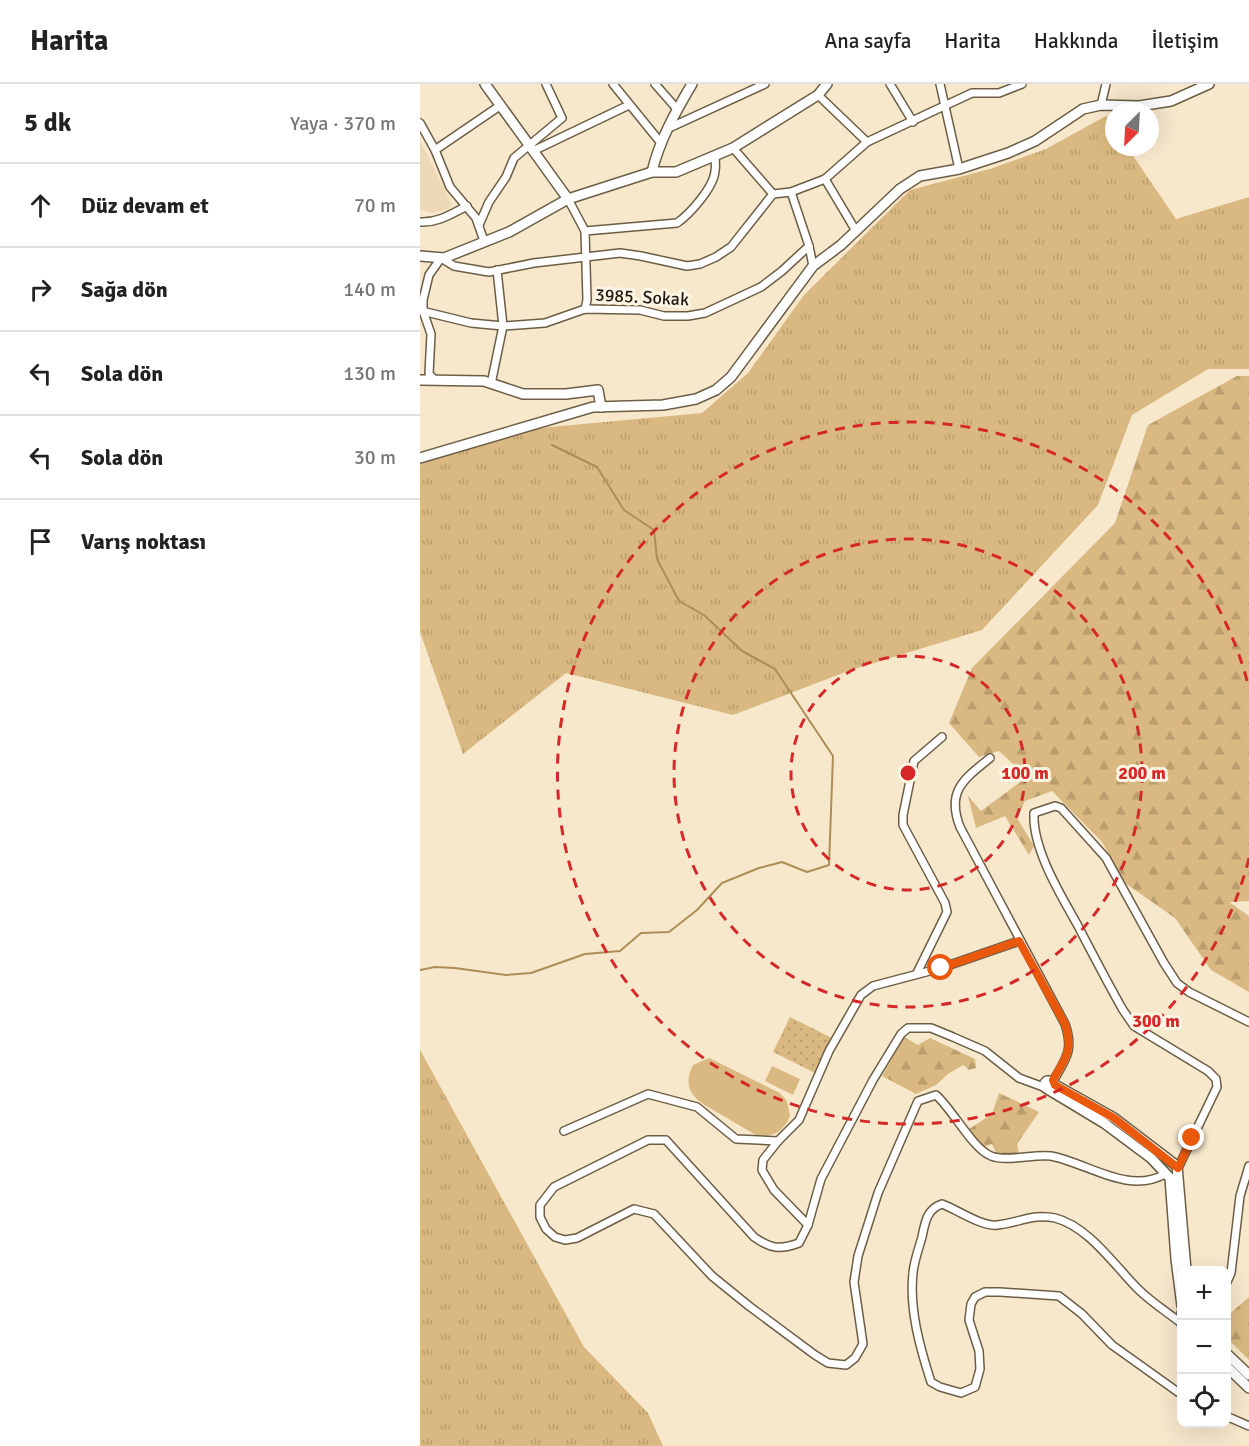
<!DOCTYPE html>
<html lang="tr">
<head>
<meta charset="utf-8">
<style>
  :root { --surface:#fff; --page:#f6f6f6; --text:#222; --muted:#767676; --line:#e0e0e0 }
  body { margin:0; font-family:Signika,sans-serif; background:var(--page); color:var(--text) }
  .controls { position:absolute; right:18px; bottom:18px; display:grid; overflow:hidden; border-radius:12px; box-shadow:0 6px 24px #0002 }
  .controls button { width:54px; height:54px; display:grid; place-items:center; padding:0; border:0; border-bottom:2px solid var(--line); background:var(--surface); color:var(--text); font:30px sans-serif }
  .compass { position:absolute; left:685px; top:18px; width:54px; height:54px; border-radius:50%; background:var(--surface); box-shadow:0 6px 24px #0002; rotate:204deg }
  .stop { position:absolute; width:18px; height:18px; margin:-14px; border:4px solid #ea580c; border-radius:50%; background:#fff }
  .stop.end { background:#ea580c; border-color:#fff; box-shadow:0 2px 6px #0008 }
  .list { margin:0; padding:0; list-style:none }
  h2 { display:flex; justify-content:space-between; align-items:center; height:78px; margin:0; padding:0 24px; font-size:26px }
  h2 small { font-size:20px; font-weight:400; color:var(--muted) }
  .list li { display:grid; grid-template-columns:39px 1fr auto; gap:18px; align-items:center; box-sizing:border-box; height:84px; padding:0 24px; border-top:2px solid var(--line) }
  .list b { display:block; font-size:22px; white-space:nowrap }
  .list em { font-size:20px; font-style:normal; color:var(--muted) }
  .icon { flex:none; width:33px; height:33px; fill:none; stroke:currentColor; stroke-width:2; stroke-linecap:round; stroke-linejoin:round }
  .map { position:relative; flex:none; width:829px; height:1362px; overflow:hidden }
  header { display:flex; align-items:center; gap:36px; box-sizing:border-box; height:84px; padding:0 30px; background:var(--surface); border-bottom:2px solid var(--line) }
  header strong { font-size:28px }
  nav { display:flex; gap:33px; margin-inline-start:auto; font-size:21px }
  main { display:flex }
  aside { flex:1; background:var(--surface) }
  .map>svg:first-child { display:block }
  .built { fill:#edd9b6 }
  .grass { fill:url(#grass-tufts) }
  .forest { fill:url(#forest-firs) }
  .park { fill:url(#park-dots) }
  .garden { fill:#d9b981 }
  .lines { fill:none; stroke-linecap:round; stroke-linejoin:round }
  .stream { stroke:#ad8e56; stroke-width:2 }
  .street-casing { stroke:#6c5e46; stroke-width:10 }
  .secondary-casing { stroke:#6c5e46; stroke-width:12 }
  .street { stroke:#fff; stroke-width:7 }
  .secondary { stroke:#fff; stroke-width:9 }
  .route { stroke:#ea580c; stroke-width:8 }
  .ring { fill:none; stroke:#d62828; stroke-width:3; stroke-dasharray:10 8 }
  .labels { text-anchor:middle; stroke-width:6; stroke-linejoin:round; paint-order:stroke }
  .street-label { font-size:18px; fill:#211b11; stroke:#fff5e4 }
  .centre { fill:#d62828; stroke:#fff5e4; stroke-width:3 }
  .ring-label { font-size:18px; text-anchor:middle; font-weight:bold; fill:#d62828; stroke:#fff5e4; stroke-width:6; stroke-linejoin:round; paint-order:stroke }
</style>
</head>
<body>
<header>
<strong>Harita</strong>
<nav><a>Ana sayfa</a><a>Harita</a><a>Hakkında</a><a>İletişim</a></nav>
</header>
<main>
<aside>
<h2>5 dk<small>Yaya · 370 m</small></h2>
<ul class="list">
<li><svg class="icon" aria-label="ahead" viewBox="0 0 24 24"><path d="M12 20V5M6 11l6-6 6 6"/></svg><div><b>Düz devam et</b></div><em>70 m</em></li>
<li><svg class="icon" aria-label="right" viewBox="0 0 24 24"><path d="M7 20v-9h11M14 6l5 5-5 5"/></svg><div><b>Sağa dön</b></div><em>140 m</em></li>
<li><svg class="icon" aria-label="left" viewBox="0 0 24 24"><path d="M17 20v-9H6M10 6l-5 5 5 5"/></svg><div><b>Sola dön</b></div><em>130 m</em></li>
<li><svg class="icon" aria-label="left" viewBox="0 0 24 24"><path d="M17 20v-9H6M10 6l-5 5 5 5"/></svg><div><b>Sola dön</b></div><em>30 m</em></li>
<li><svg class="icon" aria-label="arrive" viewBox="0 0 24 24"><path d="M6 21V4h12l-3 4 3 4H6"/></svg><div><b>Varış noktası</b></div></li>
</ul>
</aside>
<div class="map">
<svg width="829" height="1362" viewBox="0 0 829 1362">
  <defs>
    <pattern id="grass-tufts" width="24" height="20" patternUnits="userSpaceOnUse" patternTransform="scale(1.5)"><rect width="24" height="20" fill="#d9b981"/><path d="M3 7l-1-3M5 7V3M7 7l1-3M15 17l-1-3M17 17v-4M19 17l1-3" fill="none" stroke="#ba9e6e"/></pattern>
    <pattern id="forest-firs" width="22" height="20" patternUnits="userSpaceOnUse" patternTransform="scale(1.5)"><rect width="22" height="20" fill="#d9b981"/><path d="M5 1l3.5 6h-7zM16 11l3.5 6h-7z" fill="#ba9e6e"/></pattern>
    <pattern id="park-dots" width="8" height="8" patternUnits="userSpaceOnUse" patternTransform="scale(1.5)"><rect width="8" height="8" fill="#d9b981"/><path d="M2 2h.1M6 6h.1" fill="none" stroke="#ba9e6e" stroke-width="1.8" stroke-linecap="round"/></pattern>
  </defs>
  <rect width="100%" height="100%" fill="#f7e7cb"/>
  <path class="built" d="M0,56L32,120L28,125L12,129L0,126Z"/>
  <g class="grass">
    <path d="M686,32L694,45V63H707L756,135L829,113V285H788L712,331L678,421L562,546L428,587L313,631L146,589L43,670L0,548V381L19,371L120,344L282,329L328,289L384,211L490,106L570,85L626,65Z"/>
    <path d="M0,966L164,1263L228,1329L243,1362H0Z"/>
  </g>
  <g class="forest">
    <path d="M817,292H829V817L809,818L829,832V908L791,886L755,834L705,799L682,758L632,707L605,717L597,734L614,762L609,771L585,732L556,744L548,712L561,727L607,693L579,667L559,673L529,639L552,584L695,439L728,341Z"/>
    <path d="M484,953L498,961L510,954L555,975L556,984L549,986L543,981L528,990L516,1001L496,1010L462,992Z"/>
    <path d="M579,1009L619,1028L597,1060L599,1070L577,1071L572,1060L562,1064L549,1045L572,1030Z"/>
    <path d="M829,1213V1276L808,1255L806,1233Z"/>
  </g>
  <path class="park" d="M370,933L412,954L395,989L353,968Z"/>
  <g class="garden">
    <path d="M289,974L360,1009L367,1017L370,1032C363,1048 353,1054 336,1051C324,1044 313,1038 302,1031C280,1019 259,1009 273,981Z"/>
    <path d="M352,982L380,995L373,1011L345,997Z"/>
  </g>
  <g class="lines">
    <path class="stream" d="M0,886L15,883L35,884L86,891L111,889L165,870L200,867L221,849L249,848L277,826L302,799L339,784L362,778L387,788L409,781L413,672L355,585L322,567L284,531L259,517L237,475L234,446L204,426L177,383L132,361"/>
    <g class="street-casing">
      <g id="street">
        <path d="M193,0L241,59"/>
        <path d="M235,0L257,25"/>
        <path d="M470,0L493,38"/>
        <path d="M520,0L539,85"/>
        <path d="M398,11L447,58"/>
        <path d="M681,21L686,0"/>
        <path d="M0,39L15,66L30,103L56,134L64,157"/>
        <path d="M249,44L345,0"/>
        <path d="M313,64L353,110"/>
        <path d="M15,66L81,21"/>
        <path d="M115,66L209,21"/>
        <path d="M405,95L436,147"/>
        <path d="M371,108L389,162L393,182"/>
        <path d="M148,115L165,147L167,216L165,225"/>
        <path d="M0,138C18,139 31,130 47,122"/>
        <path d="M59,141L69,118L86,93L94,74L142,34L126,0"/>
        <path d="M165,147L257,139C270,130 294,103 295,87C296,82 295,77 295,72"/>
        <path d="M2,227L51,239L83,242L125,239L165,225L220,226L244,232H268L285,229L341,203L362,187L389,162"/>
        <path d="M14,295L9,290L11,250L3,227V216L9,191L21,174L34,182L69,188L114,179L200,169L221,172L267,182L280,180L296,173L311,163L353,110L371,108L405,95L447,58L552,9H579L602,0"/>
        <path d="M71,300L83,242L77,186"/>
        <path d="M570,674C544,695 526,707 540,743L645,940C654,966 646,975 633,997"/>
        <path d="M497,889L527,828L525,819L483,741V731L494,677L522,653"/>
        <path d="M629,1005L599,994L565,967L533,953L511,944H488L481,950L453,996L401,1095L388,1141L379,1159C360,1166 351,1165 334,1153L246,1056H228L134,1103L120,1121V1133L126,1145L135,1153L145,1156L157,1154L214,1125L234,1130L292,1192L329,1222L395,1271L408,1279L426,1281L435,1274L443,1260L434,1198L438,1172L458,1109L498,1017L516,1011C533,1026 552,1064 571,1072C586,1078 613,1070 631,1072C668,1079 708,1111 745,1090"/>
        <path d="M144,1047L228,1010L277,1023L316,1055L358,1057"/>
        <path d="M758,1084L797,1003L796,995L788,987L714,942L703,926C687,898 672,869 657,840C640,810 612,764 614,729L635,722L641,724L686,774L744,879L757,899L769,908L829,938"/>
        <path d="M388,1141L354,1106L342,1086L343,1076L358,1057L379,1036L409,967L441,911L453,902L521,884L599,857"/>
        <path d="M806,1200L811,1189L820,1112L829,1082"/>
        <path d="M761,1239C747,1228 731,1218 718,1205C695,1182 668,1142 635,1134C614,1129 598,1139 577,1141C562,1143 536,1125 522,1120C507,1125 505,1138 502,1153C499,1164 494,1177 493,1189C489,1225 500,1264 511,1298L520,1303L541,1309L555,1303L560,1285L559,1267L549,1236L551,1220L555,1213L565,1208H580L639,1212L662,1230L692,1261L762,1311"/>
        <path d="M806,1332L829,1342"/>
      </g>
    </g>
    <g class="secondary-casing">
      <g id="secondary">
        <path d="M65,0L148,115"/>
        <path d="M232,88C239,57 256,27 272,0"/>
        <path d="M0,172L24,174L89,148L148,115L232,88H256L313,64L398,11L407,0"/>
        <path d="M0,296L64,297L103,310H146L178,306L181,323"/>
        <path d="M0,374L173,323L243,321L276,315L296,306L311,293L393,182L421,161L480,105L500,92L539,85L588,69L615,57L663,25L681,21L719,22L751,17L789,0"/>
        <path d="M762,1222L756,1175L750,1094L731,1074L684,1039L626,1004L625,999L627,997H633L635,1001L694,1034L757,1082L766,1186"/>
        <path d="M762,1229V1240"/>
        <path d="M806,1269L829,1291"/>
        <path d="M806,1282L829,1304"/>
      </g>
    </g>
    <use href="#street" class="street"/>
    <use href="#secondary" class="secondary"/>
  </g>
  <g class="lines">
    <path class="route" d="M521,884L599,857L645,940C654,966 645,975 633,996L635,1001L694,1034L758,1084L772,1054"/>
  </g>
  <g class="ring">
    <circle cx="488" cy="689" r="117"/>
    <circle cx="488" cy="689" r="234"/>
    <path d="M829 774A351 351 0 1 1 829 604"/>
  </g>
  <g class="labels">
    <g class="street-label">
      <text transform="translate(222 213) rotate(3)" y="6">3985. Sokak</text>
    </g>
  </g>
  <circle cx="488" cy="689" r="9" class="centre"/>
  <g class="ring-label">
    <text x="605" y="695">100 m</text>
    <text x="722" y="695">200 m</text>
    <text x="736" y="943">300 m</text>
  </g>
</svg>
<div class="controls">
<button>+</button>
<button>−</button>
<button><svg class="icon" aria-label="locate" viewBox="0 0 24 24"><circle cx="12" cy="12" r="6"/><path d="M12 2v4M12 18v4M2 12h4M18 12h4"/></svg></button>
</div>
<svg class="compass" viewBox="-18 -18 36 36"><path d="M0-13l5 13h-10z" fill="#e53935"/><path d="M0 13l5-13h-10z" fill="#767676"/></svg>
<div class="stop" style="left:521px;top:884px"></div>
<div class="stop end" style="left:772px;top:1054px"></div>
</div>
</main>
</body>
</html>
